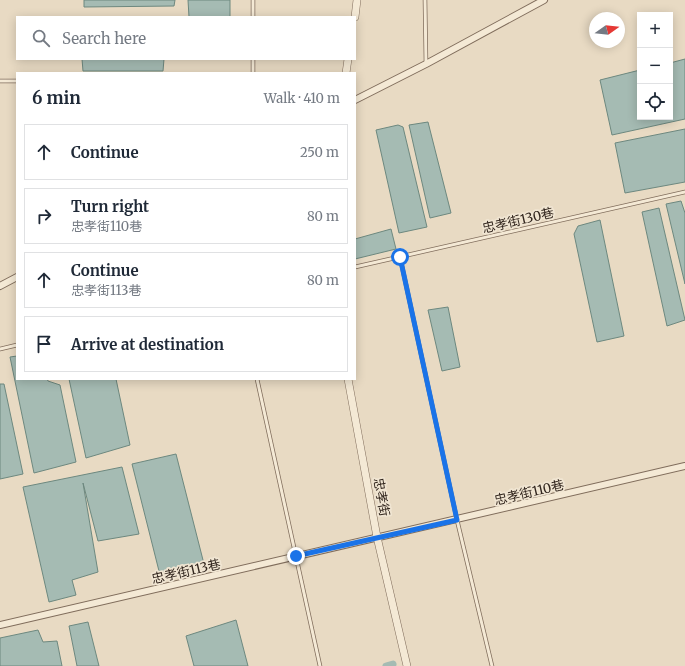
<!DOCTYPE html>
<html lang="en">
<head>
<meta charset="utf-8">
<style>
  :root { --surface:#fff; --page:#f6f6f7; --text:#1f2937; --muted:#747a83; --line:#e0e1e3 }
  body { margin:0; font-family:Merriweather,"Noto Sans TC",serif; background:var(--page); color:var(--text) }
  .controls { position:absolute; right:12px; top:12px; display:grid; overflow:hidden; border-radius:0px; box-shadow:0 2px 10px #0003 }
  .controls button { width:36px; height:36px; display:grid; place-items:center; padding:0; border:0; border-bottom:1px solid var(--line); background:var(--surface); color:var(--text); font:20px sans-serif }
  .compass { position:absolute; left:589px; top:12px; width:36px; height:36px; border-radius:50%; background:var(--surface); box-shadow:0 2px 10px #0003; rotate:75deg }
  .stop { position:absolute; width:12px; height:12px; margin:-9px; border:3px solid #1a73e8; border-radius:50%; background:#fff }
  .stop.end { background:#1a73e8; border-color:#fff; box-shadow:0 1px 4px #0008 }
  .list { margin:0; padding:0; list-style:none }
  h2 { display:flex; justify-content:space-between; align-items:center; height:52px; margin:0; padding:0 16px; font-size:17px }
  h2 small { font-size:13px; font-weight:400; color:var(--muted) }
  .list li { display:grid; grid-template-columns:26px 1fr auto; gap:12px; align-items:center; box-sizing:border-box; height:56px; margin:0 8px 8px; padding:0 8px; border:1px solid var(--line); border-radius:0px }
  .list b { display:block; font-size:15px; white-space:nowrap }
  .list p { margin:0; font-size:13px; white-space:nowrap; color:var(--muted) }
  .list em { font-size:13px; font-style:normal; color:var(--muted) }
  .icon { flex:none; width:22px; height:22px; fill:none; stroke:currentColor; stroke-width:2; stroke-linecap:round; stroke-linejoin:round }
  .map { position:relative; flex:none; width:685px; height:666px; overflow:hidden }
  .search { position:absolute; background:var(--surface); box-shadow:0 2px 10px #0003; left:16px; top:16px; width:340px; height:44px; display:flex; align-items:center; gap:10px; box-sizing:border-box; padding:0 14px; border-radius:0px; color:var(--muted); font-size:15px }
  .panel { position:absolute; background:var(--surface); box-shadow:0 2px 10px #0003; left:16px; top:72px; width:340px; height:308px; border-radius:0px }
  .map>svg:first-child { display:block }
  .water { fill:#a5bbb3; stroke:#6d887f }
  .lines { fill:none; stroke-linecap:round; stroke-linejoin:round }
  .canal { stroke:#a5bbb3; stroke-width:7 }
  .service-casing { stroke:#806d5c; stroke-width:4.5 }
  .minor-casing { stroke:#806d5c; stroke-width:8 }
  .tertiary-casing { stroke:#806d5c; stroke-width:8 }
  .service { stroke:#f4e9d5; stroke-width:3 }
  .minor { stroke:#f4e9d5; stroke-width:6 }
  .tertiary { stroke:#f4e9d5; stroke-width:7 }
  .route { stroke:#1a73e8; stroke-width:5 }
  .labels { text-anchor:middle; stroke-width:3.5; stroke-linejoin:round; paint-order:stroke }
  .street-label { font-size:13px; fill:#32261e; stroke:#f0e5d2 }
</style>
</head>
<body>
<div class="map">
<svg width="685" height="666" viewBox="0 0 685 666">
  <rect width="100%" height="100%" fill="#e8dac3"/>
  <g class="water">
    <path d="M84,0H175L174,6L84,7Z"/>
    <path d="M188,0H230V17H189Z"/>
    <path d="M82,59H164L163,71H83Z"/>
    <path d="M685,59V119L612,135L600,80L640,70V117H670V63Z"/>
    <path d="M428,122L451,213L430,218L409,125Z"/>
    <path d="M398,125L403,127L427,227L399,233L376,130Z"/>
    <path d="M685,129V182L625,193L615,143Z"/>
    <path d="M681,201L685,213V284L666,204Z"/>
    <path d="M659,208L685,320L667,326L642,212Z"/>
    <path d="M600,220L624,336L597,342L574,234L578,226Z"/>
    <path d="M391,229L396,249L355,259V239Z"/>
    <path d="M448,307L460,367L442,371L428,310Z"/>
    <path d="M17,356V379H47L48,381L60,385L76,462L34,473L10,357Z"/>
    <path d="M69,379H116L130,445L86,458Z"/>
    <path d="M0,384H4L23,474L0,479Z"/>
    <path d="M176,454L204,564L160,575L132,464Z"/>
    <path d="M122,467L139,534L98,541L83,483L98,572L72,580L76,595L49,602L23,487Z"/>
    <path d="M236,620L248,666H194L186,636Z"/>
    <path d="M88,622L99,666H77L69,626Z"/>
    <path d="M38,630L43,642L57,641L62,666H0V638Z"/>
  </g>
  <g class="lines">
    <path class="canal" d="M386,666L393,664"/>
    <g class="service-casing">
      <g id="service">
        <path d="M425,0L426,64"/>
        <path d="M253,17V0"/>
        <path d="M253,73V59"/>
        <path d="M0,81H17"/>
        <path d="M400,257L457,520L492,666"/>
        <path d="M355,267L685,192"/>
        <path d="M0,349L17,345"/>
        <path d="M257,379L320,666"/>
      </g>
    </g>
    <g class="minor-casing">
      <g id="minor">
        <path d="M355,100L426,64L544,0"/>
        <path d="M0,286L17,277"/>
        <path d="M0,625L685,466"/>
      </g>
    </g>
    <g class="tertiary-casing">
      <g id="tertiary">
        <path d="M355,17L357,0"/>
        <path d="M346,73L348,59"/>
        <path d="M348,379L377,537L407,666"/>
      </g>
    </g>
    <use href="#service" class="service"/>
    <use href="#minor" class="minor"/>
    <use href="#tertiary" class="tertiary"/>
  </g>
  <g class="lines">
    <path class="route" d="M296,556L457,520L400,257"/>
  </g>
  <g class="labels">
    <g class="street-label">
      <text transform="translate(518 220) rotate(-13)" y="5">忠孝街130巷</text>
      <text transform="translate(529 492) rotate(-13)" y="5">忠孝街110巷</text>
      <text transform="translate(382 497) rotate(80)" y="5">忠孝街</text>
      <text transform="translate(186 571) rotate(-13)" y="5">忠孝街113巷</text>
    </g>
  </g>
</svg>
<div class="controls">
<button>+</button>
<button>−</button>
<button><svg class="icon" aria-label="locate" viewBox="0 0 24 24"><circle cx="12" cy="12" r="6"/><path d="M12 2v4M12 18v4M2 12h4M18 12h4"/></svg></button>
</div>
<svg class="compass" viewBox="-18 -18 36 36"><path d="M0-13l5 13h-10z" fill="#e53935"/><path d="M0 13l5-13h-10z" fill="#747a83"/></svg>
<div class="stop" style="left:400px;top:257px"></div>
<div class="stop end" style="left:296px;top:556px"></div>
<div class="search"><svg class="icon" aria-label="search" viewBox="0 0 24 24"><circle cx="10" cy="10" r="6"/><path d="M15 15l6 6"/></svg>Search here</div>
<section class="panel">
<h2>6 min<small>Walk · 410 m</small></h2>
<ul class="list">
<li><svg class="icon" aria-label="ahead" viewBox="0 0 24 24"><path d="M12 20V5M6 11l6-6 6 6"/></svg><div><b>Continue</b></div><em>250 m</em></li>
<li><svg class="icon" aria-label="right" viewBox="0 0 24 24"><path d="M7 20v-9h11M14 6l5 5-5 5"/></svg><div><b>Turn right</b><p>忠孝街110巷</p></div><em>80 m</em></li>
<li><svg class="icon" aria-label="ahead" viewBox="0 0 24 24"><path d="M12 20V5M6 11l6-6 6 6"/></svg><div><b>Continue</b><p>忠孝街113巷</p></div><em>80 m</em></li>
<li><svg class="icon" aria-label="arrive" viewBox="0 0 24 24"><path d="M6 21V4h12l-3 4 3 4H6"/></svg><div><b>Arrive at destination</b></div></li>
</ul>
</section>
</div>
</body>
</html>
